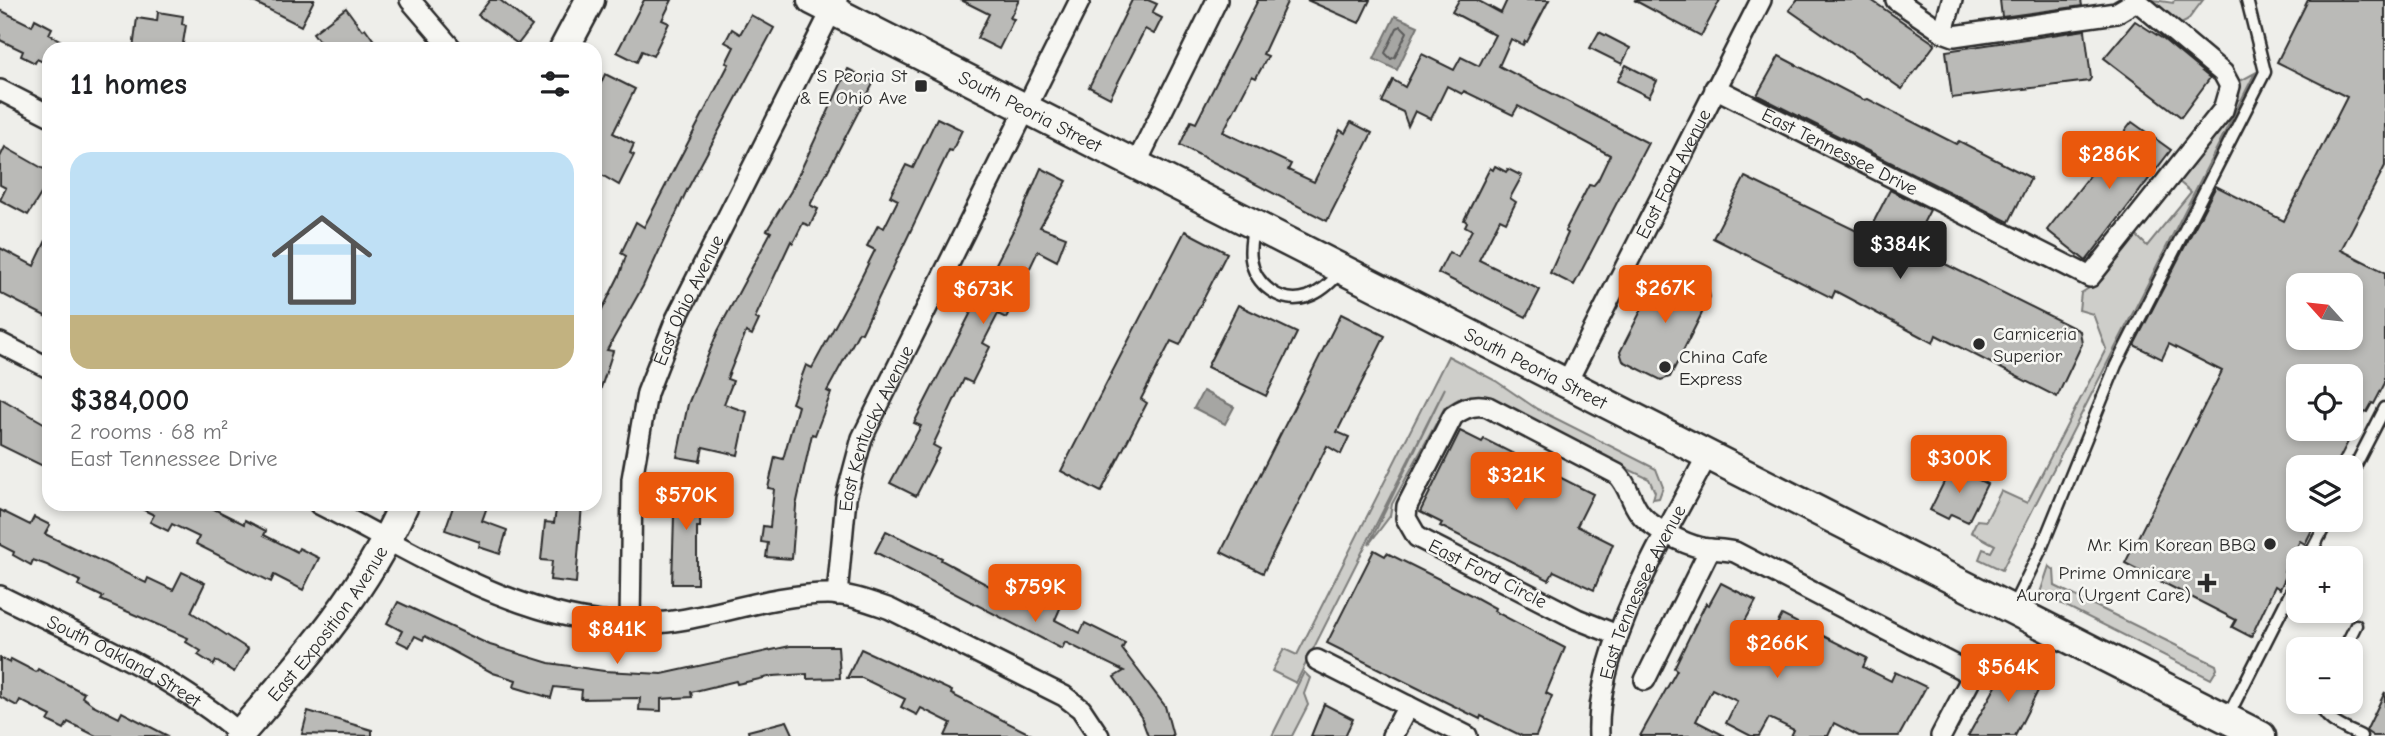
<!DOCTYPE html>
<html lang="en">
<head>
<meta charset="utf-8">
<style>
  :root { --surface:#fff; --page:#f2f2f2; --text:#202124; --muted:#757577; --line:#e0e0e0; --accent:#ea580c }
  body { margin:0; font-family:"Comic Neue",sans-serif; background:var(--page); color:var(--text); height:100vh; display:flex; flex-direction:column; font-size:26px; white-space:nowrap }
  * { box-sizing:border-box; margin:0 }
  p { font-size:23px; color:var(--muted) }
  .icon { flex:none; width:38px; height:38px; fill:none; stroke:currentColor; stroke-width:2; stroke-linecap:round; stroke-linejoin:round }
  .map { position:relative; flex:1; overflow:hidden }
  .details { position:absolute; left:42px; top:42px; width:560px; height:469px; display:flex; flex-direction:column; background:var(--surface); border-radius:21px; box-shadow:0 4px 10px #0003 }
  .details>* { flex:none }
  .needle { width:46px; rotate:297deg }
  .controls { position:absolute; left:2286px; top:273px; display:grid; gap:14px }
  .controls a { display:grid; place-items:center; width:77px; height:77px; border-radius:14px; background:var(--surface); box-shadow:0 4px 10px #0003; font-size:35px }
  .price { position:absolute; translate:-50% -60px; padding:0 16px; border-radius:7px; background:var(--accent); color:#fff; font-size:23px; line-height:46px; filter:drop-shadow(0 2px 4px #0008) }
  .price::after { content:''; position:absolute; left:50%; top:42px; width:21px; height:16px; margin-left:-10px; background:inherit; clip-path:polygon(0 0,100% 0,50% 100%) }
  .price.selected { background:#222; color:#fff }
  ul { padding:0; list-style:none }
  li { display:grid; align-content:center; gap:14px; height:371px; padding:0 28px }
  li+li { border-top:2px solid var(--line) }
  li span { display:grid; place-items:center; height:217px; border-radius:21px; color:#555 }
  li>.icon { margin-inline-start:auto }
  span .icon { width:126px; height:126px; fill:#fffc; stroke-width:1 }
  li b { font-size:30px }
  h2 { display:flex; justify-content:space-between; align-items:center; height:84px; padding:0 28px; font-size:30px }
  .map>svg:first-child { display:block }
</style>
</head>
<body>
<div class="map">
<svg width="2385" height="736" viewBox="0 0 2385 736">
  <rect width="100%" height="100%" fill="#eeeeea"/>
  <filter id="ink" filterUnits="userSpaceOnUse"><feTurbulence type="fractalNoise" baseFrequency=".0143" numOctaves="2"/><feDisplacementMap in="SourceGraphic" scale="14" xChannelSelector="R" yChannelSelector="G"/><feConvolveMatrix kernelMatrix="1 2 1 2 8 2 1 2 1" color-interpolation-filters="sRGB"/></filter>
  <g filter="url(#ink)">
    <g fill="#cececa" stroke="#7c7c7a" stroke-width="2">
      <path d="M2154,0L2173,3L2174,0H2203L2187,21L2179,25L2150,6Z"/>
      <path d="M2255,73L2002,570L1979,559L1983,549L1991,552L1995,545L1971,532L1977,520L1986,521L2001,491L2027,503L2106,349L2093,314L2079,310L2081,293L2102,280L2136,235L2147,246L2191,192L2178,181L2233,109L2239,98L2240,81Z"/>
      <path d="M1448,356L1496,381L1537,409L1656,469L1663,487L1659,498L1653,499L1655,492L1649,479L1480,398L1462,397L1445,407L1392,504L1390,516L1369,544L1445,388L1296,683L1272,671L1284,649L1297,655Z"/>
      <path d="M2049,566L2054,570L2055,586L2216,665L2217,669L2211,679L2040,593Z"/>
      <path d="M1304,672L1310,678L1304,694L1308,705L1292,736H1272Z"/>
    </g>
    <g fill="#a6a6a3" stroke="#757573" stroke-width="2">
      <path d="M1395,16L1418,26L1397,70L1374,59Z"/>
      <path d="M1203,391L1234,407L1225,424L1194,408Z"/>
    </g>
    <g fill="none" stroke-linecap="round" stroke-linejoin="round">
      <path stroke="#5c5c5b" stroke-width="2" d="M1401,26L1407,32L1395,57L1391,59L1385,53L1397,28Z"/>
    </g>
    <g fill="#babab7" stroke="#2b2b2b" stroke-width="2" fill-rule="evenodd">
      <path d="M250,0H314L301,26Z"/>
      <path d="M490,0H500L532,26L518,44L478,15Z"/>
      <path d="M644,0H672L662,20L669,23L653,56L642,51L637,62L617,52Z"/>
      <path d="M961,0H1019L1010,18L1014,19L999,49L977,38L989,14Z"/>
      <path d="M1132,0H1148L1157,4L1152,13L1162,18L1154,34L1145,29L1110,98L1089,87Z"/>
      <path d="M1258,0H1288L1263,54L1268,56L1256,78L1252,76L1223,132L1291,164L1288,170L1314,182L1340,130L1345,133L1351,122L1372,133L1327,221L1180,145L1191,121L1196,123Z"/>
      <path d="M1307,0H1370L1359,23Z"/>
      <path d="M1459,0H1477L1501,13L1507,0H1549L1527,42L1525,41L1523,45L1511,39L1499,66L1648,143L1574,285L1550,273L1568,233L1565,231L1589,185L1593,186L1598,180L1610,155L1518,106L1513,115L1464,91L1462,94L1447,86L1431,119L1415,111L1408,126L1403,112L1382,102L1393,80L1405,87L1422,54L1454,70L1461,57L1479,66L1495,35L1452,12Z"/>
      <path d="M1634,0H1720L1701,36Z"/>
      <path d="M1797,0H1871L1935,44L1902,89L1789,10Z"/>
      <path d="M2000,0H2081L2082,6L2002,17Z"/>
      <path d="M2308,0H2385V166L2341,250L2385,272V383L2374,404L2372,403L2367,412L2364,411L2335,467H2298V520L2315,524L2305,544L2300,541L2284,571L2288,572L2280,589L2275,586L2251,637L2232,627L2236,620L2125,563L2222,371L2169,344L2162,359L2134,345L2216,186L2284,221L2347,97L2277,62ZM2298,285H2350V338H2298ZM2298,376H2350V429H2298Z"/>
      <path d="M346,8L362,30L365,28L380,49H325L313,33Z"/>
      <path d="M0,10L32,26L35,19L52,28L49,34L76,49H49V65L37,59L35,63L21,56L23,51L0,40Z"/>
      <path d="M158,12L183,16L182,24L186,25L182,49H133L137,18L157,21Z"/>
      <path d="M751,15L774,28L686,192L643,286L607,350L613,351L598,397H595V324L620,274L626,256L621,253L636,222L644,227L729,64L726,63L734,47L725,42L732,29L740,34Z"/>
      <path d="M2135,21L2163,39L2210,78L2181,117L2104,58Z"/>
      <path d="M2085,30L2091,78L2089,81L1952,98L1946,51Z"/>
      <path d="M1599,32L1630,48L1622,64L1590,48Z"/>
      <path d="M1779,56L1863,100L1868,99L1956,144L1959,141L2031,178L2009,222L1757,95Z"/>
      <path d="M1626,65L1657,81L1649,97L1617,81Z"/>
      <path d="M848,69L874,82L812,201L810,205L818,209L810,226L803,223L793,243L791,241L755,318L759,320L752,335L746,332L727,379L733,381L724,404L747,412L738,455L703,447L700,461L677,457L688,404L718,331L771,232L767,230L791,191Z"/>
      <path d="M605,74L635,89L613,133L634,144L630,153L634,155L619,185L595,171V96Z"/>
      <path d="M937,118L962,130L952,151L949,150L862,333L859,332L827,391L831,393L815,435L812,434L796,506L792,559L766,557L768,543L761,542L763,526L770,527L774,489L768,488L775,457L783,459L798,406L792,403L806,365L812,368L859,282L875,250L867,246L878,225L884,228L898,200L890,196L906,165L913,168Z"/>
      <path d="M2132,122L2171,150L2086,261L2047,230Z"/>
      <path d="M5,147L49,172V181L28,215L0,200L6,188L0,185V157Z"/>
      <path d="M1495,166L1506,172L1508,169L1522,176L1510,198L1516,202L1506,222L1500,219L1479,260L1540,290L1526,317L1438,273L1449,252L1458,257L1472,230L1465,226L1467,222L1464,220L1490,168L1493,170Z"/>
      <path d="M1041,168L1067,181L1040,227L1066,237L1057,261L1038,251L1006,318L998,314L983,343L990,347L972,383L964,379L933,445L940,449L916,496L890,483L921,426L914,423L1020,217Z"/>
      <path d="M1745,177L1863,234L1868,226L1871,227L1890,190L1930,210L1911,247L2080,331L2082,344L2057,397L1936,335L1933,343L1835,291L1832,298L1713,238Z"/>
      <path d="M1185,231L1227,253L1180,345L1171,341L1141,399L1147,403L1101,492L1061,471Z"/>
      <path d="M49,234V318L0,293V248L34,266Z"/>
      <path d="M1669,269L1708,288L1710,297L1670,377L1661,380L1623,361L1620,352L1654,285L1660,288Z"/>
      <path d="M1238,305L1297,333L1266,396L1207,367Z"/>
      <path d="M1341,314L1385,336L1337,432L1349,437L1341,454L1327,446L1263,573L1221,552Z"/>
      <path d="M0,398L49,426V469L0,445Z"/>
      <path d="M1460,431L1482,442L1484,439L1593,494L1577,526L1613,544L1594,590L1554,571L1549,580L1440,526L1442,523L1420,512Z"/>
      <path d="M1952,466L1987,484L1968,522L1951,514L1948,519L1930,510Z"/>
      <path d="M675,481L701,482L700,527H697V584H672Z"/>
      <path d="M132,504H204L244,524L245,520L266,531L264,535L297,552L299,548L319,558L303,590L274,575L271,582L196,544L199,537L172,524L168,531L150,522L154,515Z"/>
      <path d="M454,504H488L482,521L507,530L500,554L479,547L480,542L445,530Z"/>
      <path d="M557,504H582L576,583L550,580L552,561L541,560L545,522L554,523Z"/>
      <path d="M0,510L30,525L34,517L50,525L45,534L146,583L148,578L173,590L182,572L205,583L191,612L248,649L234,672L216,661L214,665L198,655L201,651L186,642L188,638L101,600L103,597L78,585L80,581L47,565L33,560L31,565L13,555L14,552L0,545Z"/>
      <path d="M886,531L942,558L941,560L1034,610L1041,594L1062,604L1055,620L1080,633L1085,623L1125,643L1122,649L1165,706L1173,736H1148L1141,717L1114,677L1124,671L1065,642L1062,649L875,552Z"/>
      <path d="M1374,550L1385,556L1387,553L1473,596L1495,608L1494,611L1565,648L1546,693L1552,696L1536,736H1522L1481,716L1480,719L1327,643Z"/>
      <path d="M1721,583L1756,601L1744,623L1770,637L1782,615L1867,658L1863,667L1891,681L1895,672L1926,687L1899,736H1859L1834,723L1828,736H1791L1794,730L1769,718L1759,736H1751L1726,723L1737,701L1712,689L1696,721L1725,736H1640L1677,670L1674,668L1706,603L1709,605Z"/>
      <path d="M398,602L490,645L549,663L604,671L662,674L790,646H838L840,678L807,679V674L773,676L737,684L736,681L691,692L692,697L661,699V711L639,710L640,698L581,699L582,690L554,687L551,698L514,687L516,680L493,673L425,636L423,640L415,636L409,647L397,641L402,631L387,623Z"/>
      <path d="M861,649L952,691L951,694L1034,736H945L951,723L921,708L917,715L901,707L905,699L862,678H847Z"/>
      <path d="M0,658L10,663L11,659L36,672L38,669L84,693L82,697L93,705L119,718L122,712L168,736H96L68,722L64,729L48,721L51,716L20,700L17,706L0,697Z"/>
      <path d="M2009,663L2043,681L2015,736H1968Z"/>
      <path d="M2385,692V736H2373L2366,731Z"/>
      <path d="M1324,704L1353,719L1345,736H1311Z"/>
      <path d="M308,711L372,730V736L302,734Z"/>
      <path d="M787,721L794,736H749L748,731Z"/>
    </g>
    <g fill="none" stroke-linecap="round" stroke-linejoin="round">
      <g stroke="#2b2b2b" stroke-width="15">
        <g id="lane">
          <path d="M1253,227C1252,237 1249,249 1251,259C1255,285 1281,305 1307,297C1322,292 1331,282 1342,271"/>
          <path d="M2350,476L2385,408"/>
          <path d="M2308,558L2328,520"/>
          <path d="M2012,608L2041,549L2116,365L2265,72L2247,0"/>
          <path d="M2344,649L2356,625"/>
          <path d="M2320,702C2324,722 2345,728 2361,736"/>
          <path d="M2227,718L2298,578"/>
        </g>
      </g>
      <g stroke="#2b2b2b" stroke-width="24">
        <g id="street">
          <path d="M410,0L452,49"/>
          <path d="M1896,0L1943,32L1954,36L2116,13L2138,0"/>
          <path d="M1943,32L1952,0"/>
          <path id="s1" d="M1715,88L2090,277L2223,110L2230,86L2223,73L2137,1"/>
          <path d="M0,90L49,115"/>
          <path d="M1136,164L1217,0"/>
          <path d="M0,343L49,368"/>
          <path id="s2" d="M1566,384L1761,0"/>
          <path d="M319,504C414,552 520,622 629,624C697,626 761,594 828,594C850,594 870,602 890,609L1064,696L1081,709L1099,736"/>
          <path id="s3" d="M837,595L846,498L862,438L1080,0"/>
          <path id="s4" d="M0,596C84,638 172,674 243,736"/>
          <path id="s5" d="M630,624L632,479L647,393L676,319L837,0"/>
          <path d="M1617,635L1577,619L1417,537L1406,518L1407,506L1453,416C1463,408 1474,403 1488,407L1617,474C1629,486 1630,500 1639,512C1649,527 1684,544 1702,548C1713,550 1723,549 1735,552L1973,675L1941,736"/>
          <path d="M1317,660L1467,736"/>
          <path d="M1645,680L1710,549"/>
          <path d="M1392,736L1408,706"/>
          <path id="s6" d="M1599,736C1595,646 1666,535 1707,456"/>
        </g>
      </g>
      <g stroke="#2b2b2b" stroke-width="33">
        <g id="secondary">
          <path id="s7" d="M812,0L2261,736"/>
          <path d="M564,49L590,0"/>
          <path id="s8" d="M238,736C303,661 363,595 404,504"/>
        </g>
      </g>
      <use href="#lane" stroke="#f6f6f2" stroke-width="10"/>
      <use href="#street" stroke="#f6f6f2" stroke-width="19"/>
      <use href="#secondary" stroke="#f6f6f2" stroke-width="28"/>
    </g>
  </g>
  <g fill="#2b2b2b" stroke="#f6f6f2" stroke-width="2.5">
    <rect x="914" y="79" width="14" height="14" rx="3.5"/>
    <circle cx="1979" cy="344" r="7"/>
    <circle cx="1665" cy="367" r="7"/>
    <circle cx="2270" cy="544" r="7"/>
    <path d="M2203.5 572.5h7v7h7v7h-7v7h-7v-7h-7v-7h7z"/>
  </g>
  <g text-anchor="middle" stroke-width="5" stroke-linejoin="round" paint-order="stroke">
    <g font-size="19" fill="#2b2b2b" stroke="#f6f6f2" text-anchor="end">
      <text x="907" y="82">S Peoria St<tspan x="907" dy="22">&amp; E Ohio Ave</tspan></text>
      <text x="1993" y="340" text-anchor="start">Carniceria<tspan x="1993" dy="22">Superior</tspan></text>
      <text x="1679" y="363" text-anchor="start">China Cafe<tspan x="1679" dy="22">Express</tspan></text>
      <text x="2256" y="551">Mr. Kim Korean BBQ</text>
      <text x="2191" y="579">Prime Omnicare<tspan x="2191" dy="22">Aurora (Urgent Care)</tspan></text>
    </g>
    <g font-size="19" fill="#2b2b2b" stroke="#f6f6f2">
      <text dy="7" stroke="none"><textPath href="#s7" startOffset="245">South Peoria Street</textPath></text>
      <text dy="7" stroke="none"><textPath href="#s1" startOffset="140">East Tennessee Drive</textPath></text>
      <text dy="7" stroke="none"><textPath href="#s2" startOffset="236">East Ford Avenue</textPath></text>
      <text dy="7" stroke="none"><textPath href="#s5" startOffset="334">East Ohio Avenue</textPath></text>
      <text dy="7" stroke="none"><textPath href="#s7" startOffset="812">South Peoria Street</textPath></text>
      <text dy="7" stroke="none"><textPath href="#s3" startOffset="173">East Kentucky Avenue</textPath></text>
      <text transform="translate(1488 573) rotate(27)" y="7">East Ford Circle</text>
      <text dy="7" stroke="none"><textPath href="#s6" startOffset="152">East Tennessee Avenue</textPath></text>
      <text dy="7" stroke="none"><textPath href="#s8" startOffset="144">East Exposition Avenue</textPath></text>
      <text dy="7" stroke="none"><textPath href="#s4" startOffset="140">South Oakland Street</textPath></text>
    </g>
  </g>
</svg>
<div class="controls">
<a><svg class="needle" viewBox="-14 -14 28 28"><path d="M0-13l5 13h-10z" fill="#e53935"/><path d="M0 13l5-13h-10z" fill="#757577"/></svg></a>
<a><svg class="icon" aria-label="locate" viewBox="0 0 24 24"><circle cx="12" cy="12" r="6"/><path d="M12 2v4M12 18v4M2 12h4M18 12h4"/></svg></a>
<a><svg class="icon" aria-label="layers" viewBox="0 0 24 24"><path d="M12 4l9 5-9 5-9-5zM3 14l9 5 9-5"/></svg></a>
<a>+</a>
<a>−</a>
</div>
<b class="price" style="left:2109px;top:191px">$286K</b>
<b class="price selected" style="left:1900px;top:281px">$384K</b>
<b class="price" style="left:1665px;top:325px">$267K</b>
<b class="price" style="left:983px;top:326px">$673K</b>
<b class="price" style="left:1959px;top:495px">$300K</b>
<b class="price" style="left:1516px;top:512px">$321K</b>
<b class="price" style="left:686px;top:532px">$570K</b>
<b class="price" style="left:1035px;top:624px">$759K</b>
<b class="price" style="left:617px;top:666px">$841K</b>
<b class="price" style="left:1777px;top:680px">$266K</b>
<b class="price" style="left:2008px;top:704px">$564K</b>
<section class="details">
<h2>11 homes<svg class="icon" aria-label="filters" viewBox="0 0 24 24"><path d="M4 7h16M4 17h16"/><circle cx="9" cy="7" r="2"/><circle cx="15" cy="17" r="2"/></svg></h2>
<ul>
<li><span style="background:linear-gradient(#bfe0f5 75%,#c2b280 0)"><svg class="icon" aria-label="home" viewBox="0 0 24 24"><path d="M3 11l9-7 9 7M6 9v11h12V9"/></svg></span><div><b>$384,000</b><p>2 rooms · 68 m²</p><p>East Tennessee Drive</p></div></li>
</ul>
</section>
</div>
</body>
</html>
